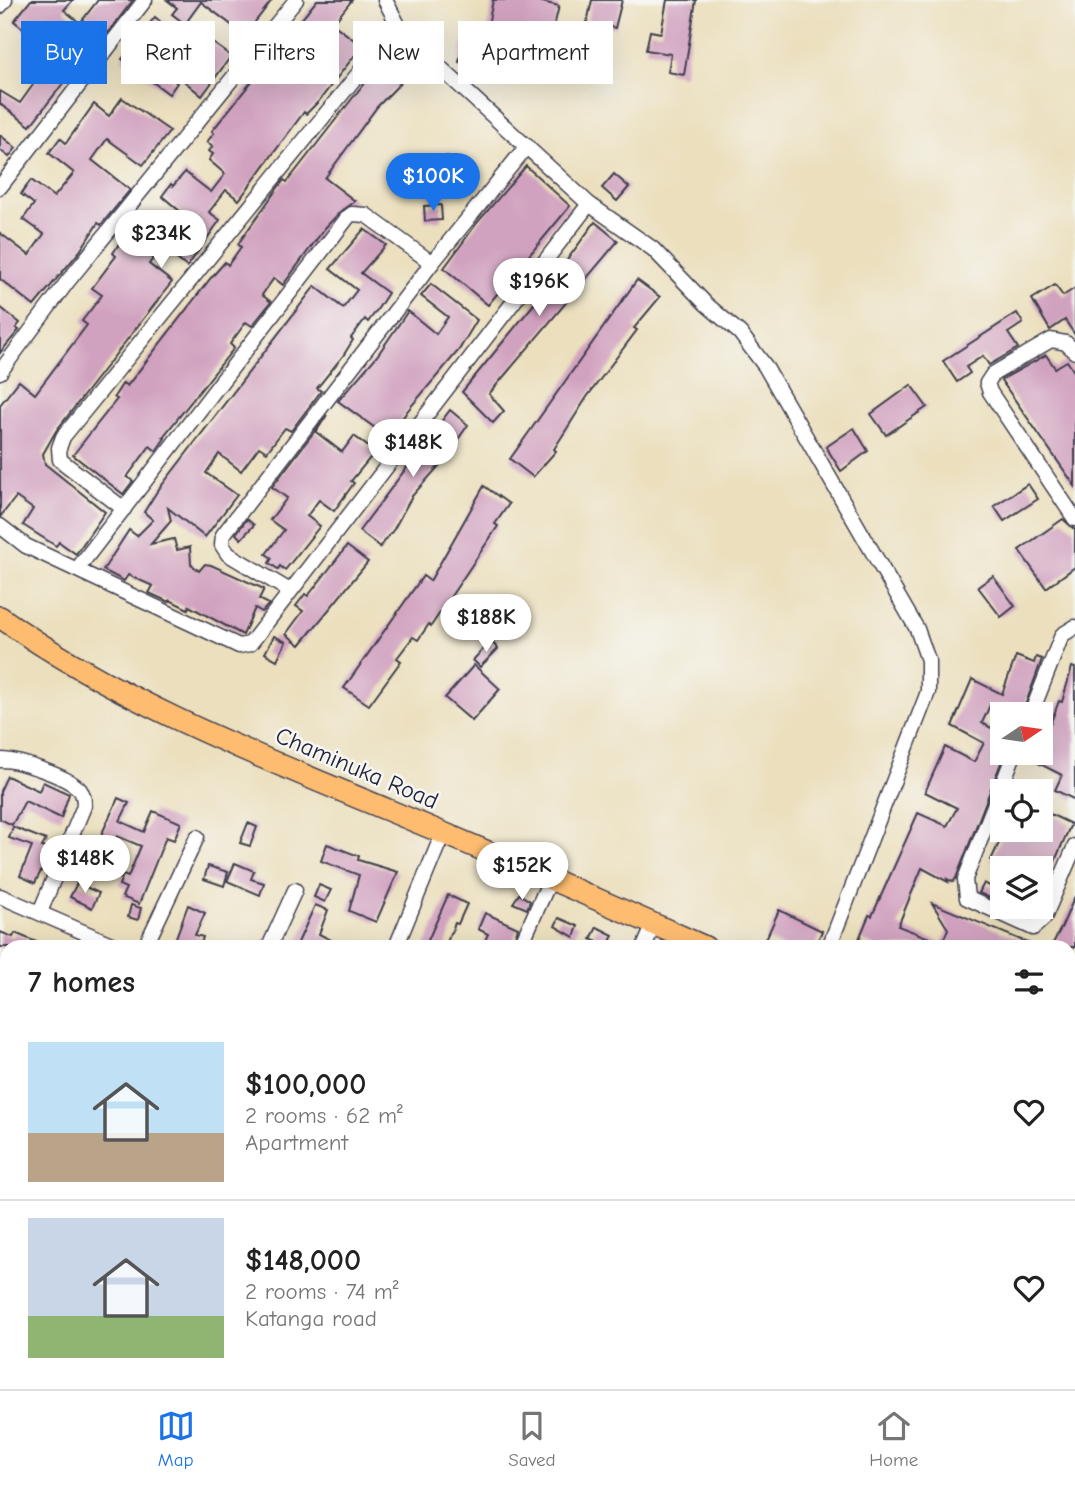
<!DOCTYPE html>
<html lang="en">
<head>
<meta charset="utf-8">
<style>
  :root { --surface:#fff; --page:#f6f6f6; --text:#222; --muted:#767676; --line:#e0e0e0; --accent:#1a73e8 }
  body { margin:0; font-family:"Comic Neue",sans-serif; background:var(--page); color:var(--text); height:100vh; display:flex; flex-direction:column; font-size:26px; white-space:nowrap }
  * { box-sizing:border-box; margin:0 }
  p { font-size:23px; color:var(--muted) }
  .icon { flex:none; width:38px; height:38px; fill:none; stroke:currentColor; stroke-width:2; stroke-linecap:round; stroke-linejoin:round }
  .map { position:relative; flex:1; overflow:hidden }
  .details { position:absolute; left:0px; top:940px; width:1076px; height:450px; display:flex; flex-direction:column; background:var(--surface); border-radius:21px 21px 0 0; box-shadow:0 7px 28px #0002 }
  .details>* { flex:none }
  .hud { position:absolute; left:21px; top:21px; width:700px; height:63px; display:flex; gap:14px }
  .needle { width:46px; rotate:77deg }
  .tools { position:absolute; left:990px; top:702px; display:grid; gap:14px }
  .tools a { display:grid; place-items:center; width:63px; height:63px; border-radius:0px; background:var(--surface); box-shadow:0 7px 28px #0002; font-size:35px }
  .price { position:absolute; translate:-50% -60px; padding:0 16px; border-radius:24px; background:#fff; color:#222; font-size:23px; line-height:46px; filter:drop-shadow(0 2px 4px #0008) }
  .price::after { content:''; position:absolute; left:50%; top:42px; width:21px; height:16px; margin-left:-10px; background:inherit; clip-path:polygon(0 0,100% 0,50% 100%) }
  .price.on { background:var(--accent); color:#fff }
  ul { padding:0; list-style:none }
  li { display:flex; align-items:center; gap:21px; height:175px; padding:0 28px }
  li+li { border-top:2px solid var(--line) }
  li span { display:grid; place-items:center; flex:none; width:196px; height:140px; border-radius:0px; color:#555 }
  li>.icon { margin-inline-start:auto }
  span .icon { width:84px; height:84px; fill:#fffc; stroke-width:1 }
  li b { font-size:30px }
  h2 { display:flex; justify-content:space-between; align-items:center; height:84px; padding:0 28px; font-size:30px }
  .pill { padding:0 24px; border-radius:0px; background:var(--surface); box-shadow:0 7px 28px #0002; font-size:24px; line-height:63px }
  .pill.on { background:var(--accent); color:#fff }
  .tabs { display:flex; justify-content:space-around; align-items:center; height:98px; border-top:2px solid var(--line); background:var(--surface); font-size:19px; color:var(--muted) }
  .tabs a { display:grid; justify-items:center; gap:4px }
  .tabs .on { color:var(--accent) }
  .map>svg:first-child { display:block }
</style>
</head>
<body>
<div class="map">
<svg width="1075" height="1389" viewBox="0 0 1075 1389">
  <rect width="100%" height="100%" fill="#f6f6f2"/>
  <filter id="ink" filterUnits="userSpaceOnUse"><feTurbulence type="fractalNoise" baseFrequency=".0143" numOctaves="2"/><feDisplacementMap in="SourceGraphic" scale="14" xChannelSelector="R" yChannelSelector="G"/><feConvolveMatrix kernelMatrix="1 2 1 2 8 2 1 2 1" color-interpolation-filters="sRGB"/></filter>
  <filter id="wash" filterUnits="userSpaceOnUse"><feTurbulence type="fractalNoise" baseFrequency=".00686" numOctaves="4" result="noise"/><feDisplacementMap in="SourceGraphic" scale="28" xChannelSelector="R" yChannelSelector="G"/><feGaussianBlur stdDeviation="1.57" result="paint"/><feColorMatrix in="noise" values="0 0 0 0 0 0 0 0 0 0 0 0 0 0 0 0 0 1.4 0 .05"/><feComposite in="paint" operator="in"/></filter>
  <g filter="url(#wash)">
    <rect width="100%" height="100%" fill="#ebdfbd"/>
    <g id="blocks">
      <g fill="#d1a2bf">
        <path d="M31,0H73L64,10L80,23L98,0H133L107,34L98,38L30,126L0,104V91L20,103L43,71L25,57L37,42L62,62L78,42L54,24L40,42L14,21Z"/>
        <path d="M167,0H272L245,35L201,2L185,24L172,14L177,8Z"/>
        <path d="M317,0H352L333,24L362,46L318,102L306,114L304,112L239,200L226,190L209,212L220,220L187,267L162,247L149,264L172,282L56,431L43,454L45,464L105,512L76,554L59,542L56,546L23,525L33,509L16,497L0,517V405L19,381L35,394L87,325L82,321L102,295L92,288L116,256L113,253L121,241L126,244L148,215L176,236L189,219L162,196L171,184L173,186L185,172L211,192L225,174L209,160L213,154L209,151L213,146L207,142L214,133L212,131Z"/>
        <path d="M493,0H534L559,6L546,60L529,56L534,37L511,31L502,71L491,69L490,76L479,73L481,67L459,62L463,42L484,46Z"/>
        <path d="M592,0H622L615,28L605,26L600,45L583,41Z"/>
        <path d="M667,0H696L684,75L668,72L671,54L646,50L650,31L661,33Z"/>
        <path d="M155,17L169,29L162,38L176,49L163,65L166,67L163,72L177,83L169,94L122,59Z"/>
        <path d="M199,33L231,56L202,96L183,80L200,57L188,48Z"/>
        <path d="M395,53L414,69L377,107L325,178L355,201L342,210L325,228L283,285L274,278L262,295L271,302L252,326L246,322L230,344L234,348L163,437L165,438L156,451L150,446L127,477L133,481L123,494L73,455L117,399L114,397L123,383L127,386L210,279L225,262L228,265L241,247L238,244L277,189L284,180L287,182L387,54L391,58Z"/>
        <path d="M122,98L170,131L143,165L107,139L92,160L130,190L101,225L98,223L80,251L34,306L0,279V233L29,255L44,234L23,219L34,204L21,194L31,180L54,197L74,173L49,153L60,138L66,143L94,104L109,116Z"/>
        <path d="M0,135L16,148L9,157L0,150Z"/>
        <path d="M447,156L464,167L454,181L451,179L447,184L434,175Z"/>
        <path d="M526,166L570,206L488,305L444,268L477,223Z"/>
        <path d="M614,174L629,187L617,201L602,188Z"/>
        <path d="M441,205L442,220L425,221L424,206Z"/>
        <path d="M595,222L618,241L489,394L504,411L493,423L462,392L539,298Z"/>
        <path d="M364,229L386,245L361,273L388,293L377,310L368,322L365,319L351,338L353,340L343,356L317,388L321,391L291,431L285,428L267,452L259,447L241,471L219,454L206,473L237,495L205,537L168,508L171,521L151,544L174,539L177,550L190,547L191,564L199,571L205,564L211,565L264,589L259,599L269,604L262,612L255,608L243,635L189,606L188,609L170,600L169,602L149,593L153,586L128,575L124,581L103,570L129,530L137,536L153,520L144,512L156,493L315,286L343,308L357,290L330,269Z"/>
        <path d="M637,280L660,297L634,328L637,330L587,397L554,449L556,451L533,477L510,459Z"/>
        <path d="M431,284L477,320L459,350L408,410L389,438L338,401L377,356L408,311L436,334L448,317L421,296Z"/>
        <path d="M1055,285L1063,296L1075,288V335L1065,320L1050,330L1032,299Z"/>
        <path d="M0,307L20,323L16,328L19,330L0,353Z"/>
        <path d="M1017,313L1023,323L1008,333L1018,348L989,365L983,356L966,367L970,373L957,382L943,361Z"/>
        <path d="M1046,355L1055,368L1067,361L1075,373V486L1001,380Z"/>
        <path d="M911,385L927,407L886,435L871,414Z"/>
        <path d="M450,410L468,425L440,465L412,496L394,529L380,547L359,531Z"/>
        <path d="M327,415L316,432L342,452L354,436L375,452L351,481L354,483L334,511L319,500L307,516L320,526L285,570L280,566L278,569L269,563L272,558L266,554L284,530L270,520L287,498L272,487Z"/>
        <path d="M854,428L868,451L841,471L826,447Z"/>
        <path d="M1028,484L1038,499L1004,521L994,506Z"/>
        <path d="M484,486L509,504L495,524L498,526L431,626L429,624L418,640L413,637L397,658L401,661L369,705L344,688L423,576L430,581Z"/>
        <path d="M247,519L254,525L241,539L236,534Z"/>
        <path d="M1063,519L1075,530V567L1046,588L1019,550Z"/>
        <path d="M347,546L368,562L300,645L286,634L303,611L296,606L305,594L308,596Z"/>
        <path d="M993,576L1015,606L1001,617L978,587Z"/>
        <path d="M274,636L286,642L277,660L265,653Z"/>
        <path d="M491,641L498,649L480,667L473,660Z"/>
        <path d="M1016,656L1034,663L1036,657L1042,659L1022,714H1012L990,705L982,723L1003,734L1004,755L956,878L953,882L947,879L948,882L922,868L898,926L942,943L948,929L932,903L1038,947H877L859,939L869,915L872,916L918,813L947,826L957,808L925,792L945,747L974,762L984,743L952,726L972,679L1002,694Z"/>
        <path d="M474,665L500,689L472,721L445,698Z"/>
        <path d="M1072,667L1075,668V800L1055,790L1062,775L1034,761L1041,752L1048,730L1059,701L1062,702Z"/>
        <path d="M7,776L39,791L43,782L69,794L61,818L25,801L12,825L0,819V791Z"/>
        <path d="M118,798L129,803L120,821L144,832L153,811L181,823L174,840L166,837L139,904L122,897L126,888L119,885L123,875L128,877L141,846L117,836L108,857L94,851Z"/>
        <path d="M1048,813L1071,824L1051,870L1006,868L991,860L1005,830H1041Z"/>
        <path d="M248,823L257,827L250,846L240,843Z"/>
        <path d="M13,827L46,840L42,847L51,851L35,883L20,876L32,846L9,838Z"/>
        <path d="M327,844L359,856L358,860L398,872L376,922L349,911L359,875L321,861Z"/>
        <path d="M235,863L254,871L251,879L264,883L260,895L227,881Z"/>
        <path d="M208,866L228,872L224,886L204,879Z"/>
        <path d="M1001,867L1003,868V904L979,893L984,883L994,888Z"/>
        <path d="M77,883L99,893L92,908L70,897Z"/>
        <path d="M319,885L331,890L325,902L314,897Z"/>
        <path d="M519,894L530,901L527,909L513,903Z"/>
        <path d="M448,895L467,904L458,924L455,923L445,947H425Z"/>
        <path d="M1075,896V947H1051L1062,926Z"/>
        <path d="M131,905L141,908L138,920L128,917Z"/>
        <path d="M188,905L205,913L195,935L203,937L200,947L174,943Z"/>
        <path d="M315,905L328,910L319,934L345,947H296Z"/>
        <path d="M1009,906H1036L1031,917Z"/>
        <path d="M779,910L822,931L815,947H782L766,939Z"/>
        <path d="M485,913L518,928L511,947H482L488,934L478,929Z"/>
        <path d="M559,918L578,926L574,937L555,926Z"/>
        <path d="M597,927L613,935L608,947L591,939Z"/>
        <path d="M0,932L13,937L15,933L48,947H0Z"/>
      </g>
    </g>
  </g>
  <g filter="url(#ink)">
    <use href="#blocks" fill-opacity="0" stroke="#403e4e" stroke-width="2"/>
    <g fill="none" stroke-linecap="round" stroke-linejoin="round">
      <g stroke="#403e4e" stroke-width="17">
        <g id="minor">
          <path d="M385,0L398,25L432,60L589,204L653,249L706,304L740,333L765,366L917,629L928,660V692L829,947"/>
          <path d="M0,6L5,0"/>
          <path d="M0,187L145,0"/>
          <path d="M1075,352L1066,343L1051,340L993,374L987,383L990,392L1075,519"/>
          <path d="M0,372L68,281L296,0"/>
          <path d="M124,509L60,460L59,448L63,437L398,25"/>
          <path d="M0,526L26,546L239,646L250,644L589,204"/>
          <path d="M78,568L348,217L352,214L366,215L432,263"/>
          <path d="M290,591L228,554L222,545L223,535L432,263L527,146"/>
          <path d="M1031,714L1062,635L1075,627"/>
          <path d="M1015,752L965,879L967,898L1033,928L1044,918L1075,846"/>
          <path d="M0,760C17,759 69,777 80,790C84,795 84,800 84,806L40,912"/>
          <path d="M0,896L118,947"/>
          <path d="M145,947L197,837"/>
          <path d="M269,947L295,890"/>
          <path d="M396,947L443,833"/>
          <path d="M520,947L551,878"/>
          <path d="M644,947L654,924"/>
          <path d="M0,1024L7,1027"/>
          <path d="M1069,1040L1075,1042"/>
          <path d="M0,1142L7,1145"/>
          <path d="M0,1202L7,1200"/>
          <path d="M1069,1299L1075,1285"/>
          <path d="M153,1382L167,1389"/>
          <path d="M409,1382L426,1389"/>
          <path d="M6,1389L8,1382"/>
          <path d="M116,1389L118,1382"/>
          <path d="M219,1389L221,1382"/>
          <path d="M327,1389L330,1382"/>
          <path d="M677,1389L680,1382"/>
          <path d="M794,1389L796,1382"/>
          <path d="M911,1389L914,1382"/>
          <path d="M1031,1389L1034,1382"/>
        </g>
      </g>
      <g stroke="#403e4e" stroke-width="24">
        <g id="primary">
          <path d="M0,617C118,701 255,755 388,810C494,854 600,900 705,947"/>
          <path d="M1069,1096L1075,1099"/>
        </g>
      </g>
      <use href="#minor" stroke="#fff" stroke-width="14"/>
      <use href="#primary" stroke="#fdbc6f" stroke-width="21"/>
    </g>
  </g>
  <g text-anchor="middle" stroke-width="5" stroke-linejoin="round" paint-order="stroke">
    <g font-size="24" fill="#22223b" stroke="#f6f6f2">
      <text transform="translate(357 768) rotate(23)" y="8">Chaminuka Road</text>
    </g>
  </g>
</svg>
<div class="tools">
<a><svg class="needle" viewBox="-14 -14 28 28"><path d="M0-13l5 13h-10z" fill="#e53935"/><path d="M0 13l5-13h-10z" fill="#767676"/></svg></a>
<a><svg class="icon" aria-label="locate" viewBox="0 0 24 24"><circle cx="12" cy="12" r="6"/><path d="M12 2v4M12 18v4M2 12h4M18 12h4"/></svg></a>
<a><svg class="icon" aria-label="layers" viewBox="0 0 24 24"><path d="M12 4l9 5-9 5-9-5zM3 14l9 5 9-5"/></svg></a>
</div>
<b class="price on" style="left:433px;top:213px">$100K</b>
<b class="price" style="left:161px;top:270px">$234K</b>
<b class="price" style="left:539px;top:318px">$196K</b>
<b class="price" style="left:413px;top:479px">$148K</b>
<b class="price" style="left:486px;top:654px">$188K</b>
<b class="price" style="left:85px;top:895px">$148K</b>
<b class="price" style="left:522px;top:902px">$152K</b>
<div class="hud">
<a class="pill on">Buy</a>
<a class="pill">Rent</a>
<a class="pill">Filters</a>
<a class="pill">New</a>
<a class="pill">Apartment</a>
</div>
<section class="details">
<h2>7 homes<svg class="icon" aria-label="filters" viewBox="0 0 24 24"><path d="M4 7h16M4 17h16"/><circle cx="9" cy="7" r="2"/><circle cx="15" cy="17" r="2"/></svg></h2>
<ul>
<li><span style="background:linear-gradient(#bfe0f5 65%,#b9a48a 0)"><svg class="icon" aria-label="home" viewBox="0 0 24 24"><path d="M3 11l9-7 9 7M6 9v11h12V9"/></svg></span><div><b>$100,000</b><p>2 rooms · 62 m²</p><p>Apartment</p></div><svg class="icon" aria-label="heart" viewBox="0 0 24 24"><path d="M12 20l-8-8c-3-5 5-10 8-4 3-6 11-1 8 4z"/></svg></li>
<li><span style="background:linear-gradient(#c9d6e8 70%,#8fb573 0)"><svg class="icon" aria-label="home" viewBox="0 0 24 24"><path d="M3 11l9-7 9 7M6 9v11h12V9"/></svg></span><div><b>$148,000</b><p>2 rooms · 74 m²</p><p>Katanga road</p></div><svg class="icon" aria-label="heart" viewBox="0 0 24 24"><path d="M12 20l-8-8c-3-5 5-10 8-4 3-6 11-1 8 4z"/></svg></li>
</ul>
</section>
</div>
<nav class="tabs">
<a class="on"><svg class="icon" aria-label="map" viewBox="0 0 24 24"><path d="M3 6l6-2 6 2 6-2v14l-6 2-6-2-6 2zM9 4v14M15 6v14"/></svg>Map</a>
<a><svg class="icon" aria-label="saved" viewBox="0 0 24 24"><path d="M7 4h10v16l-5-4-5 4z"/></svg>Saved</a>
<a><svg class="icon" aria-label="home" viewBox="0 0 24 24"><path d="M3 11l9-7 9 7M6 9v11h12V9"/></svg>Home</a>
</nav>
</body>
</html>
